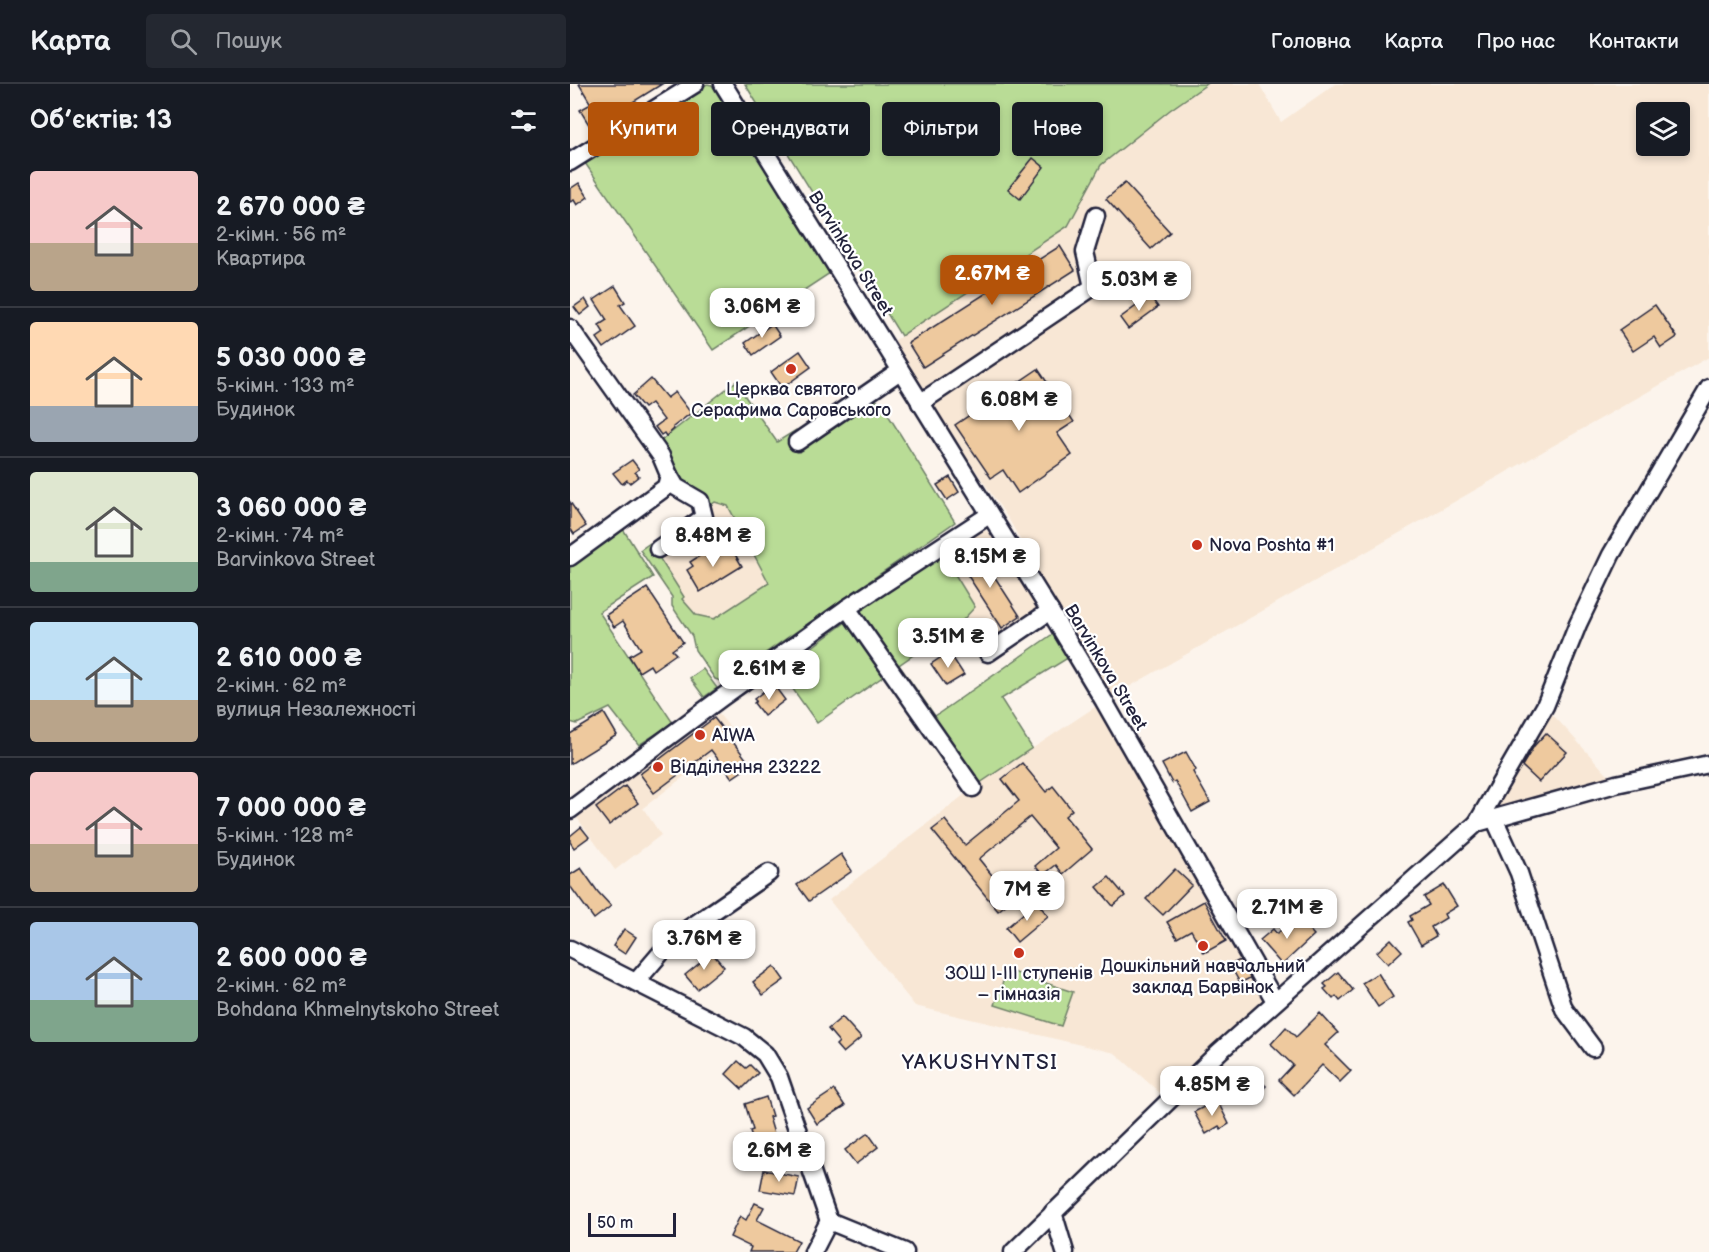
<!DOCTYPE html>
<html lang="uk">
<head>
<meta charset="utf-8">
<style>
  :root { --surface:#171b24; --page:#242831; --text:#f1f3f6; --muted:#9ea1a6; --line:#363941; --accent:#b45309 }
  body { margin:0; font-family:"Balsamiq Sans",sans-serif; background:var(--page); color:var(--text); height:100vh; display:flex; flex-direction:column; font-size:22px; white-space:nowrap }
  * { box-sizing:border-box; margin:0 }
  p { font-size:20px; color:var(--muted) }
  .icon { flex:none; width:33px; height:33px; fill:none; stroke:currentColor; stroke-width:2; stroke-linecap:round; stroke-linejoin:round }
  .map { position:relative; flex:1; overflow:hidden }
  .side { display:flex; flex-direction:column; background:var(--surface); width:570px }
  .side>* { flex:none }
  .banner { position:absolute; left:18px; top:18px; width:570px; height:54px; display:flex; gap:12px }
  .tools { position:absolute; left:1066px; top:18px; display:grid; gap:12px }
  .tools a { display:grid; place-items:center; width:54px; height:54px; border-radius:6px; background:var(--surface); box-shadow:0 3px 9px #0003; font-size:30px }
  .scale { position:absolute; left:18px; bottom:15px; width:88px; box-sizing:border-box; padding-left:6px; border:3px solid #22223b; border-top:0; font-size:16px; line-height:21px; white-space:nowrap; color:#22223b; -webkit-text-stroke:4px #fff; paint-order:stroke }
  .price { position:absolute; translate:-50% -51px; padding:0 14px; border-radius:12px; background:#fff; color:#222; font-size:20px; line-height:39px; filter:drop-shadow(0 2px 3px #0008) }
  .price::after { content:''; position:absolute; left:50%; top:36px; width:18px; height:14px; margin-left:-9px; background:inherit; clip-path:polygon(0 0,100% 0,50% 100%) }
  .price.active { background:var(--accent); color:#fff }
  ul { padding:0; list-style:none }
  li { display:flex; align-items:center; gap:18px; height:150px; padding:0 30px }
  li+li { border-top:2px solid var(--line) }
  li span { display:grid; place-items:center; flex:none; width:168px; height:120px; border-radius:6px; color:#555 }
  li>.icon { margin-inline-start:auto }
  span .icon { width:72px; height:72px; fill:#fffc; stroke-width:1 }
  li b { font-size:26px }
  h2 { display:flex; justify-content:space-between; align-items:center; height:72px; padding:0 30px; font-size:26px }
  .tag { padding:0 21px; border-radius:6px; background:var(--surface); box-shadow:0 3px 9px #0003; font-size:21px; line-height:54px }
  .tag.active { background:var(--accent); color:#fff }
  header { display:flex; align-items:center; gap:36px; box-sizing:border-box; height:84px; padding:0 30px; background:var(--surface); border-bottom:2px solid var(--line) }
  header strong { font-size:28px }
  nav { display:flex; gap:33px; margin-inline-start:auto; font-size:21px }
  .search { width:420px; height:54px; background:var(--page); display:flex; align-items:center; gap:15px; box-sizing:border-box; padding:0 21px; border-radius:6px; color:var(--muted); font-size:22px }
  main { display:flex; flex:1; min-height:0 }
  .map>svg:first-child { display:block }
</style>
</head>
<body>
<header>
<strong>Карта</strong>
<div class="search"><svg class="icon" aria-label="search" viewBox="0 0 24 24"><circle cx="10" cy="10" r="6"/><path d="M15 15l6 6"/></svg>Пошук</div>
<nav><a>Головна</a><a>Карта</a><a>Про нас</a><a>Контакти</a></nav>
</header>
<main>
<section class="side">
<h2>Об’єктів: 13<svg class="icon" aria-label="filters" viewBox="0 0 24 24"><path d="M4 7h16M4 17h16"/><circle cx="9" cy="7" r="2"/><circle cx="15" cy="17" r="2"/></svg></h2>
<ul>
<li><span style="background:linear-gradient(#f6c9c9 60%,#b9a48a 0)"><svg class="icon" aria-label="home" viewBox="0 0 24 24"><path d="M3 11l9-7 9 7M6 9v11h12V9"/></svg></span><div><b>2 670 000 ₴</b><p>2-кімн. · 56 m²</p><p>Квартира</p></div></li>
<li><span style="background:linear-gradient(#ffd9b3 70%,#9aa5b1 0)"><svg class="icon" aria-label="home" viewBox="0 0 24 24"><path d="M3 11l9-7 9 7M6 9v11h12V9"/></svg></span><div><b>5 030 000 ₴</b><p>5-кімн. · 133 m²</p><p>Будинок</p></div></li>
<li><span style="background:linear-gradient(#dfe7d0 75%,#7fa58c 0)"><svg class="icon" aria-label="home" viewBox="0 0 24 24"><path d="M3 11l9-7 9 7M6 9v11h12V9"/></svg></span><div><b>3 060 000 ₴</b><p>2-кімн. · 74 m²</p><p>Barvinkova Street</p></div></li>
<li><span style="background:linear-gradient(#bfe0f5 65%,#b9a48a 0)"><svg class="icon" aria-label="home" viewBox="0 0 24 24"><path d="M3 11l9-7 9 7M6 9v11h12V9"/></svg></span><div><b>2 610 000 ₴</b><p>2-кімн. · 62 m²</p><p>вулиця Незалежності</p></div></li>
<li><span style="background:linear-gradient(#f6c9c9 60%,#b9a48a 0)"><svg class="icon" aria-label="home" viewBox="0 0 24 24"><path d="M3 11l9-7 9 7M6 9v11h12V9"/></svg></span><div><b>7 000 000 ₴</b><p>5-кімн. · 128 m²</p><p>Будинок</p></div></li>
<li><span style="background:linear-gradient(#a9c7e8 65%,#7fa58c 0)"><svg class="icon" aria-label="home" viewBox="0 0 24 24"><path d="M3 11l9-7 9 7M6 9v11h12V9"/></svg></span><div><b>2 600 000 ₴</b><p>2-кімн. · 62 m²</p><p>Bohdana Khmelnytskoho Street</p></div></li>
</ul>
</section>
<div class="map">
<svg width="1139" height="1168" viewBox="0 0 1139 1168">
  <rect width="100%" height="100%" fill="#fcf4ec"/>
  <filter id="ink" filterUnits="userSpaceOnUse"><feTurbulence type="fractalNoise" baseFrequency=".0167" numOctaves="2"/><feDisplacementMap in="SourceGraphic" scale="12" xChannelSelector="R" yChannelSelector="G"/><feConvolveMatrix kernelMatrix="1 2 1 2 8 2 1 2 1" color-interpolation-filters="sRGB"/></filter>
  <g filter="url(#ink)">
    <g fill="#f8e7d5" fill-rule="evenodd">
      <path d="M637,0H689L711,38L765,0H1139V273L534,617L705,917L598,1016L545,969L345,922L259,816L403,704L534,617L490,529L441,439L358,315L324,257L498,142L531,81L600,26ZM1077,28H1110V62H1077Z"/>
      <path d="M145,418L158,422L200,499L144,535L126,531L112,515L78,463Z"/>
      <path d="M409,445L417,447L427,454L470,521L457,535L411,565L392,537L405,522L372,469Z"/>
      <path d="M975,622L1046,700L907,739Z"/>
      <path d="M149,630L167,652L73,724L91,751L45,786L5,731Z"/>
    </g>
    <g fill="#b9dc96" stroke="#6e7f68" stroke-width="1.5">
      <path d="M137,0L142,1L260,189L143,266L15,79Z"/>
      <path d="M175,0H637L600,26L531,81L498,142L331,252Z"/>
      <path d="M165,298L207,358L226,346L248,355L301,316L307,317L312,321L385,438L168,588L151,597L145,595L125,566L122,552L102,522V513L70,466L80,459L114,513L112,515L126,531L144,535L199,499L158,422L145,418L141,421L112,400L88,359Z"/>
      <path d="M53,445L83,493L29,528L103,639L69,661L40,624L7,640L0,638V482Z"/>
      <path d="M372,469L405,523L392,537L329,581L365,632L487,547L501,572L431,615L462,664L407,701L285,530L288,524Z"/>
      <path d="M276,538L282,541L314,588L311,594L247,639L210,587Z"/>
      <path d="M133,585L147,604L134,613L120,594Z"/>
      <path d="M437,886L503,908L491,942L425,921Z"/>
    </g>
    <g fill="#eec99e" stroke="#22223b" stroke-width="1.5">
      <path d="M9,0H92L21,44L10,26L21,20Z"/>
      <path d="M463,74L474,83L450,115L438,105Z"/>
      <path d="M9,99L18,113L7,121L4,116L0,118V105Z"/>
      <path d="M555,99L600,148L581,165L536,115Z"/>
      <path d="M490,162L505,186L353,283L338,259Z"/>
      <path d="M45,202L55,218L50,221L65,242L34,264L27,254L34,249L29,241L37,236L24,216Z"/>
      <path d="M580,212L588,223L558,245L550,234Z"/>
      <path d="M15,215L20,223L10,231L4,223Z"/>
      <path d="M1085,221L1107,253L1091,264L1084,253L1063,267L1049,246Z"/>
      <path d="M202,240L210,252L183,271L175,259Z"/>
      <path d="M230,267L241,283L212,304L201,288Z"/>
      <path d="M468,285L504,338L487,349L502,371L448,409L433,386L421,394L385,341Z"/>
      <path d="M81,295L97,314L105,308L121,329L103,343L104,345L96,352L94,349L91,351L85,343L94,336L81,319L74,324L63,311Z"/>
      <path d="M62,376L69,385L65,388L69,392L60,399L57,396L52,400L43,389Z"/>
      <path d="M380,393L389,408L377,416L367,401Z"/>
      <path d="M0,418L16,442L4,450L0,444Z"/>
      <path d="M160,462L172,482L130,508L117,486L123,482L120,478L137,467L141,474Z"/>
      <path d="M408,467L450,532L432,544L389,478Z"/>
      <path d="M77,504L113,558L102,566L106,570L83,586L80,581L69,588L59,572L71,565L53,537L44,543L36,531Z"/>
      <path d="M379,568L394,591L376,602L361,580Z"/>
      <path d="M206,604L215,616L194,632L184,619L186,617L184,615L194,607L197,610Z"/>
      <path d="M34,629L47,651L0,680V650Z"/>
      <path d="M144,634L181,681L162,694L141,666L84,709L70,690Z"/>
      <path d="M976,649L997,668L969,698L952,682L964,662Z"/>
      <path d="M616,668L626,686L623,688L640,718L622,728L605,697L602,699L592,680Z"/>
      <path d="M452,679L476,708L483,702L502,726L495,732L522,765L493,790L486,781L473,791L465,782L486,764L460,733L409,775L442,816L428,827L362,746L375,736L395,761L449,717L432,695Z"/>
      <path d="M55,702L68,719L39,741L26,724Z"/>
      <path d="M11,743L19,753L4,764L0,758V752Z"/>
      <path d="M271,770L282,787L239,817L227,801Z"/>
      <path d="M11,784L28,808L41,822L24,835L0,802V791Z"/>
      <path d="M605,785L622,801L593,831L576,815Z"/>
      <path d="M539,793L555,812L543,822L527,803Z"/>
      <path d="M874,801L887,822L874,830L876,834L861,843L866,852L851,861L838,838L842,836L840,832L859,821L854,813Z"/>
      <path d="M634,817L656,857L634,869L621,846L607,854L597,838Z"/>
      <path d="M467,818L478,832L447,858L436,844Z"/>
      <path d="M726,831L744,851L712,881L690,856L703,845L707,850Z"/>
      <path d="M54,845L66,853L55,870L43,862Z"/>
      <path d="M821,855L832,867L818,880L807,868Z"/>
      <path d="M142,869L154,883L127,905L115,891Z"/>
      <path d="M670,876L680,894L670,899L660,881Z"/>
      <path d="M204,882L214,896L193,911L183,898Z"/>
      <path d="M768,888L783,906L770,917L766,912L763,915L754,905L757,903L754,900Z"/>
      <path d="M808,889L823,913L808,923L792,899Z"/>
      <path d="M750,929L768,949L755,961L781,987L770,998L752,981L724,1011L709,996L723,981L701,960L716,943L726,953Z"/>
      <path d="M272,933L291,954L273,969L266,961L269,958L258,945Z"/>
      <path d="M168,977L176,984L180,981L188,989L172,1005L156,990Z"/>
      <path d="M680,987L696,1002L683,1015L676,1009L674,1012L665,1003Z"/>
      <path d="M264,1006L275,1022L247,1040L237,1024Z"/>
      <path d="M196,1013L202,1032L199,1033L208,1063L187,1070L180,1047L183,1046L175,1020Z"/>
      <path d="M647,1016L659,1040L651,1045L649,1042L636,1050L624,1028Z"/>
      <path d="M298,1049L308,1063L286,1080L275,1066Z"/>
      <path d="M194,1086L229,1093L225,1112L190,1106Z"/>
      <path d="M185,1119L194,1123L187,1136L229,1157L223,1168H179L181,1163L160,1153L170,1132L176,1136Z"/>
    </g>
    <g fill="none" stroke-linecap="round" stroke-linejoin="round">
      <g stroke="#22223b" stroke-width="21">
        <g id="minor">
          <path d="M153,0L480,527L534,617L705,917"/>
          <path d="M0,78L125,0"/>
          <path d="M0,244L91,372L99,391L96,403L0,473"/>
          <path d="M350,319L523,203L515,168L526,132"/>
          <path d="M227,358L330,287"/>
          <path d="M88,465L134,433L130,417L106,403L99,391"/>
          <path d="M277,524L403,704"/>
          <path d="M418,569L480,527"/>
          <path d="M0,726L151,614L277,524L419,431"/>
          <path d="M924,734L949,789L994,925L1023,964"/>
          <path d="M907,739L975,622L1008,540L1041,471L1139,304"/>
          <path d="M0,865L174,953L195,970L209,993L259,1137L335,1168"/>
          <path d="M66,898L102,856L199,789"/>
          <path d="M483,1128L495,1168"/>
          <path d="M243,1168L259,1137"/>
          <path d="M443,1168L649,968L907,739L1046,700L1139,680"/>
        </g>
      </g>
      <use href="#minor" stroke="#fff" stroke-width="16"/>
    </g>
  </g>
  <g fill="#c8321e" stroke="#fff" stroke-width="2">
    <circle cx="221" cy="285" r="6"/>
    <circle cx="627" cy="461" r="6"/>
    <circle cx="130" cy="651" r="6"/>
    <circle cx="88" cy="683" r="6"/>
    <circle cx="633" cy="862" r="6"/>
    <circle cx="449" cy="869" r="6"/>
  </g>
  <g text-anchor="middle" stroke-width="4.5" stroke-linejoin="round" paint-order="stroke">
    <g font-size="18" fill="#22223b" stroke="#fff">
      <text transform="translate(281 169) rotate(58)" y="6">Barvinkova Street</text>
      <text transform="translate(536 583) rotate(59)" y="6">Barvinkova Street</text>
    </g>
    <g font-size="18" fill="#22223b" stroke="#fff">
      <text x="221" y="311">Церква святого<tspan x="221" dy="21">Серафима Саровського</tspan></text>
      <text x="639" y="467" text-anchor="start">Nova Poshta #1</text>
      <text x="142" y="657" text-anchor="start">AIWA</text>
      <text x="100" y="689" text-anchor="start">Відділення 23222</text>
      <text x="633" y="888">Дошкільний навчальний<tspan x="633" dy="21">заклад Барвінок</tspan></text>
      <text x="449" y="895">ЗОШ І-ІІІ ступенів<tspan x="449" dy="21">– гімназія</tspan></text>
    </g>
    <g font-size="21" letter-spacing="1.5" fill="#22223b" stroke="#fff">
      <text x="410" y="985">YAKUSHYNTSI</text>
    </g>
  </g>
</svg>
<div class="tools">
<a><svg class="icon" aria-label="layers" viewBox="0 0 24 24"><path d="M12 4l9 5-9 5-9-5zM3 14l9 5 9-5"/></svg></a>
</div>
<div class="scale">50 m</div>
<b class="price active" style="left:422px;top:222px">2.67M ₴</b>
<b class="price" style="left:569px;top:228px">5.03M ₴</b>
<b class="price" style="left:192px;top:255px">3.06M ₴</b>
<b class="price" style="left:449px;top:348px">6.08M ₴</b>
<b class="price" style="left:143px;top:484px">8.48M ₴</b>
<b class="price" style="left:420px;top:505px">8.15M ₴</b>
<b class="price" style="left:378px;top:585px">3.51M ₴</b>
<b class="price" style="left:199px;top:617px">2.61M ₴</b>
<b class="price" style="left:457px;top:838px">7M ₴</b>
<b class="price" style="left:717px;top:856px">2.71M ₴</b>
<b class="price" style="left:134px;top:887px">3.76M ₴</b>
<b class="price" style="left:642px;top:1033px">4.85M ₴</b>
<b class="price" style="left:209px;top:1099px">2.6M ₴</b>
<div class="banner">
<a class="tag active">Купити</a>
<a class="tag">Орендувати</a>
<a class="tag">Фільтри</a>
<a class="tag">Нове</a>
</div>
</div>
</main>
</body>
</html>
